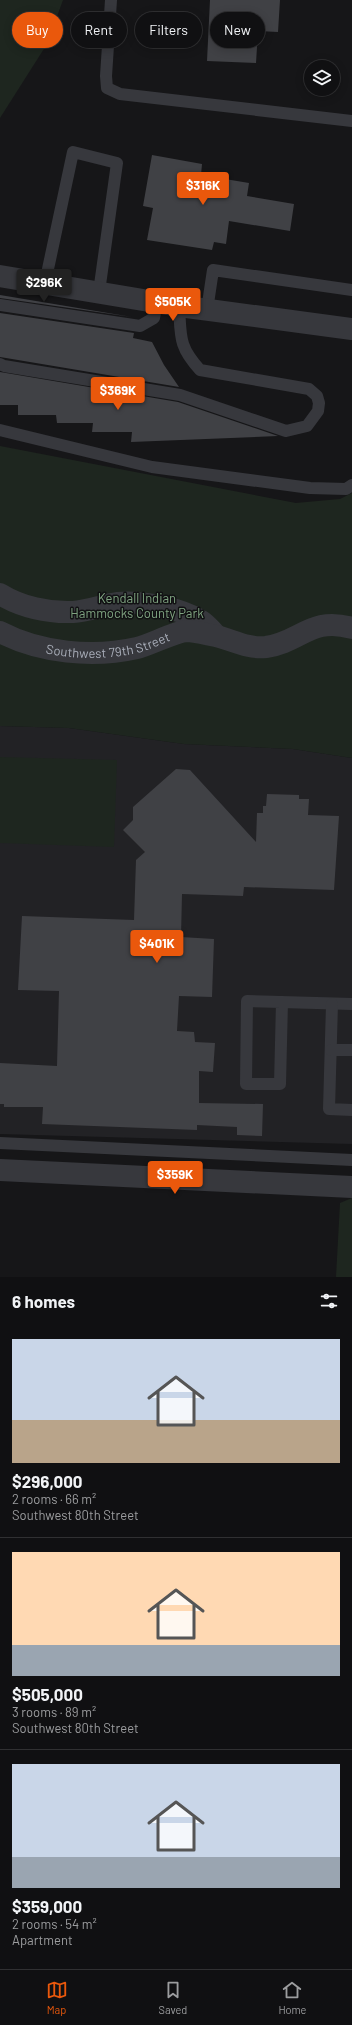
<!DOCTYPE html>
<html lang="en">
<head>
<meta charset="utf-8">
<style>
  :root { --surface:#101012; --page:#19191b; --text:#f1f3f6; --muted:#9c9d9f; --line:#303032; --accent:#ea580c }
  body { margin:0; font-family:Barlow,sans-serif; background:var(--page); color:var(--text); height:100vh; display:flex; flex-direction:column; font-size:15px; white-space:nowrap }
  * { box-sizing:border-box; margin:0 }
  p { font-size:13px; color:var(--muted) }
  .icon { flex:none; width:22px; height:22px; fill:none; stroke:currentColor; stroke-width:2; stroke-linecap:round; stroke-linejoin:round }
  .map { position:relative; height:1277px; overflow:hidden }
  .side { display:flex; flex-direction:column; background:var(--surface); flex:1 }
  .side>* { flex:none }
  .guide { position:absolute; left:12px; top:12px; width:328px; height:36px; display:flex; gap:8px }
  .fabs { position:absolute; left:304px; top:60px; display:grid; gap:8px }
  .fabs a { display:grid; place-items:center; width:36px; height:36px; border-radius:50%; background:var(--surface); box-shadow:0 2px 10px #0003,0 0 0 1px var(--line); font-size:20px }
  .price { position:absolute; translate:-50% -34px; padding:0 9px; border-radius:4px; background:var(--accent); color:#fff; font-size:13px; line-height:26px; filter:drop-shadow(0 1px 2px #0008) }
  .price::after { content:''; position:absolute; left:50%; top:24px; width:12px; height:9px; margin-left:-6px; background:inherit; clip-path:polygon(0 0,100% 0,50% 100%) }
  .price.on { background:#222; color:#fff }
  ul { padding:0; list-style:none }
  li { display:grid; align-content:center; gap:8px; height:212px; padding:0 12px }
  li+li { border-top:1px solid var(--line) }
  li span { display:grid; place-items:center; height:124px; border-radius:0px; color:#555 }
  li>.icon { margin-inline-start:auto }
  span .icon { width:72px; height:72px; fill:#fffc; stroke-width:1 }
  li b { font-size:17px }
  h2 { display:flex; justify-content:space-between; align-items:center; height:48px; padding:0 12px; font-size:17px }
  .pill { padding:0 14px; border-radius:18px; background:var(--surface); box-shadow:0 2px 10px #0003,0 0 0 1px var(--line); font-size:14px; line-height:36px }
  .pill.on { background:var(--accent); color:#fff }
  .menu { display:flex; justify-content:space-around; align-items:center; height:56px; border-top:1px solid var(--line); background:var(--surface); font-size:11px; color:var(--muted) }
  .menu a { display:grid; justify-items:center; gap:2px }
  .menu .on { color:var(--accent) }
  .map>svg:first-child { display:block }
</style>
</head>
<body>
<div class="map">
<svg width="352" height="1277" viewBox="0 0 352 1277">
  <rect width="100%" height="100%" fill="#161618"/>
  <path fill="#222225" d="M0,726L69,728L184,744L293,749L352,758V1144L0,1134Z"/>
  <g fill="#1e261f">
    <path d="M0,0H63L47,44L0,118Z"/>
    <path d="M0,446L296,503L340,499L352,493V758L293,749L184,744L69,728L0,726Z"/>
    <path d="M0,757L117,760L114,847L0,843Z"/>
    <path d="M352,1198V1277H336L340,1203Z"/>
  </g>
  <g fill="#404145">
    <path d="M210,0H280L278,32L258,31L256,63L207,61Z"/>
    <path d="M152,155L202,164L201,175L249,183L247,196L294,204L290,231L229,221L226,244L214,242L212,250L147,240L153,208L143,206Z"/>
    <path d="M0,295L132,317L0,298Z"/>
    <path d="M0,313L134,333L133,338L152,342L164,365L179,387L0,357Z"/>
    <path d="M0,372L178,402L278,436L131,442L132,432H92L93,423H57L56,415H18V405H0Z"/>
    <path d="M176,769L190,770L256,842L257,813H263V806H266L267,794L299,795V799H309L308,815L339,816L334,890L244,887L243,896L182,894L181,937L214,939L212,997L179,996L177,1031L194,1032L195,1042L215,1043L213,1072L199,1071V1103L263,1104L262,1136L237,1135V1127L197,1125V1130L42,1124L43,1107H4V1104H0V1063L57,1066L59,991L18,990L22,916L134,920L136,860L145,852L123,830L133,820V807Z"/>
  </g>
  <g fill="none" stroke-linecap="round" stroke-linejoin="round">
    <g stroke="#37383d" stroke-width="12">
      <path d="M111,0L106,76L107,88L120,94L352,121"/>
      <path d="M45,283L73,152L117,163L99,292"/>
      <path d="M0,305L140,326L154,318L157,302"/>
      <path d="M207,310L213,270L352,290"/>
      <path d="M0,364L4,366L180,395L286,431L307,426L318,411L319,403L317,396L309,389L200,370C178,346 181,336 179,306"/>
      <path d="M0,430L152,467L310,488L346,489L352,485"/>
      <path d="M282,1002L280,1084H246L247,1001L352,1004"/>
      <path d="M332,1004L329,1109L352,1110"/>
      <path d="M331,1050H352"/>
      <path d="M0,1143L352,1160"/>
    </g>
    <g stroke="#37383d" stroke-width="22">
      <path d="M0,276L179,306L352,329"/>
      <path d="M0,594C21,607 48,613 73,612C88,611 103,605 118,603C141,601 181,608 201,621C206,624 210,629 214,633"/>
      <path id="s1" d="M0,632C40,653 93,658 137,648C150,645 178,630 189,631C197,632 207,634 216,636C233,640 247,649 266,647C301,642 311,616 352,628"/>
      <path d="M0,1170L352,1187"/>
    </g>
  </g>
  <g text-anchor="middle" stroke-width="3" stroke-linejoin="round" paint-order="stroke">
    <g font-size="13" fill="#7fa381" stroke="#111113">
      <text x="137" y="603">Kendall Indian<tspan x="137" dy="15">Hammocks County Park</tspan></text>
    </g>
    <g font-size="13" fill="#a8adb8" stroke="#111113">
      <text dy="5" stroke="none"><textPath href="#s1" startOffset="112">Southwest 79th Street</textPath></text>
    </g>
  </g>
</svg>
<div class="fabs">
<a><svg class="icon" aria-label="layers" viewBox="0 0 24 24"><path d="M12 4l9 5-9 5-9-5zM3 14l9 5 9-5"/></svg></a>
</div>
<b class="price" style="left:203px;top:206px">$316K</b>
<b class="price on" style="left:44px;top:303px">$296K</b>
<b class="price" style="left:173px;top:322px">$505K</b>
<b class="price" style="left:118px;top:411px">$369K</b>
<b class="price" style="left:157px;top:964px">$401K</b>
<b class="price" style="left:175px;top:1195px">$359K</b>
<div class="guide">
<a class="pill on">Buy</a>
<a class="pill">Rent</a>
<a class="pill">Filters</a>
<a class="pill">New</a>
</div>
</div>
<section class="side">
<h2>6 homes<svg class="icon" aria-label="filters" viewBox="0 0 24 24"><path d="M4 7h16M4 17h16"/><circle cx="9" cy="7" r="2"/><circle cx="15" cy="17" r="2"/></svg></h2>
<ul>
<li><span style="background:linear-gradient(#c9d6e8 65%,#b9a48a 0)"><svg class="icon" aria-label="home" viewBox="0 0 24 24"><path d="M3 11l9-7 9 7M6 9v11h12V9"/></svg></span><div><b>$296,000</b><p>2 rooms · 66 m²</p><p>Southwest 80th Street</p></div></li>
<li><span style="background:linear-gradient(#ffd9b3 75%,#9aa5b1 0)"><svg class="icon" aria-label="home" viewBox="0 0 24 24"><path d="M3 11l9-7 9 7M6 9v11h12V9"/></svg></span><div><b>$505,000</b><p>3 rooms · 89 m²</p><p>Southwest 80th Street</p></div></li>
<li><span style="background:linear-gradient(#c9d6e8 75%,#9aa5b1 0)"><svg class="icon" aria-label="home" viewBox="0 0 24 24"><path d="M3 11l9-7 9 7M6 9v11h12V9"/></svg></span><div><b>$359,000</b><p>2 rooms · 54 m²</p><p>Apartment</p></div></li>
</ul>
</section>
<nav class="menu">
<a class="on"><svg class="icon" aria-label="map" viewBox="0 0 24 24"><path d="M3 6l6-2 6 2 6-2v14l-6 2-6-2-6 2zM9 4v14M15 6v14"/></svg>Map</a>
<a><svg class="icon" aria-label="saved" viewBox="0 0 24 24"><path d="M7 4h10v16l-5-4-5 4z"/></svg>Saved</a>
<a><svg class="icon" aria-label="home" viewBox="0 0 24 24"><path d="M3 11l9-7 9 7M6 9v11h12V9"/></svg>Home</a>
</nav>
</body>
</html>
